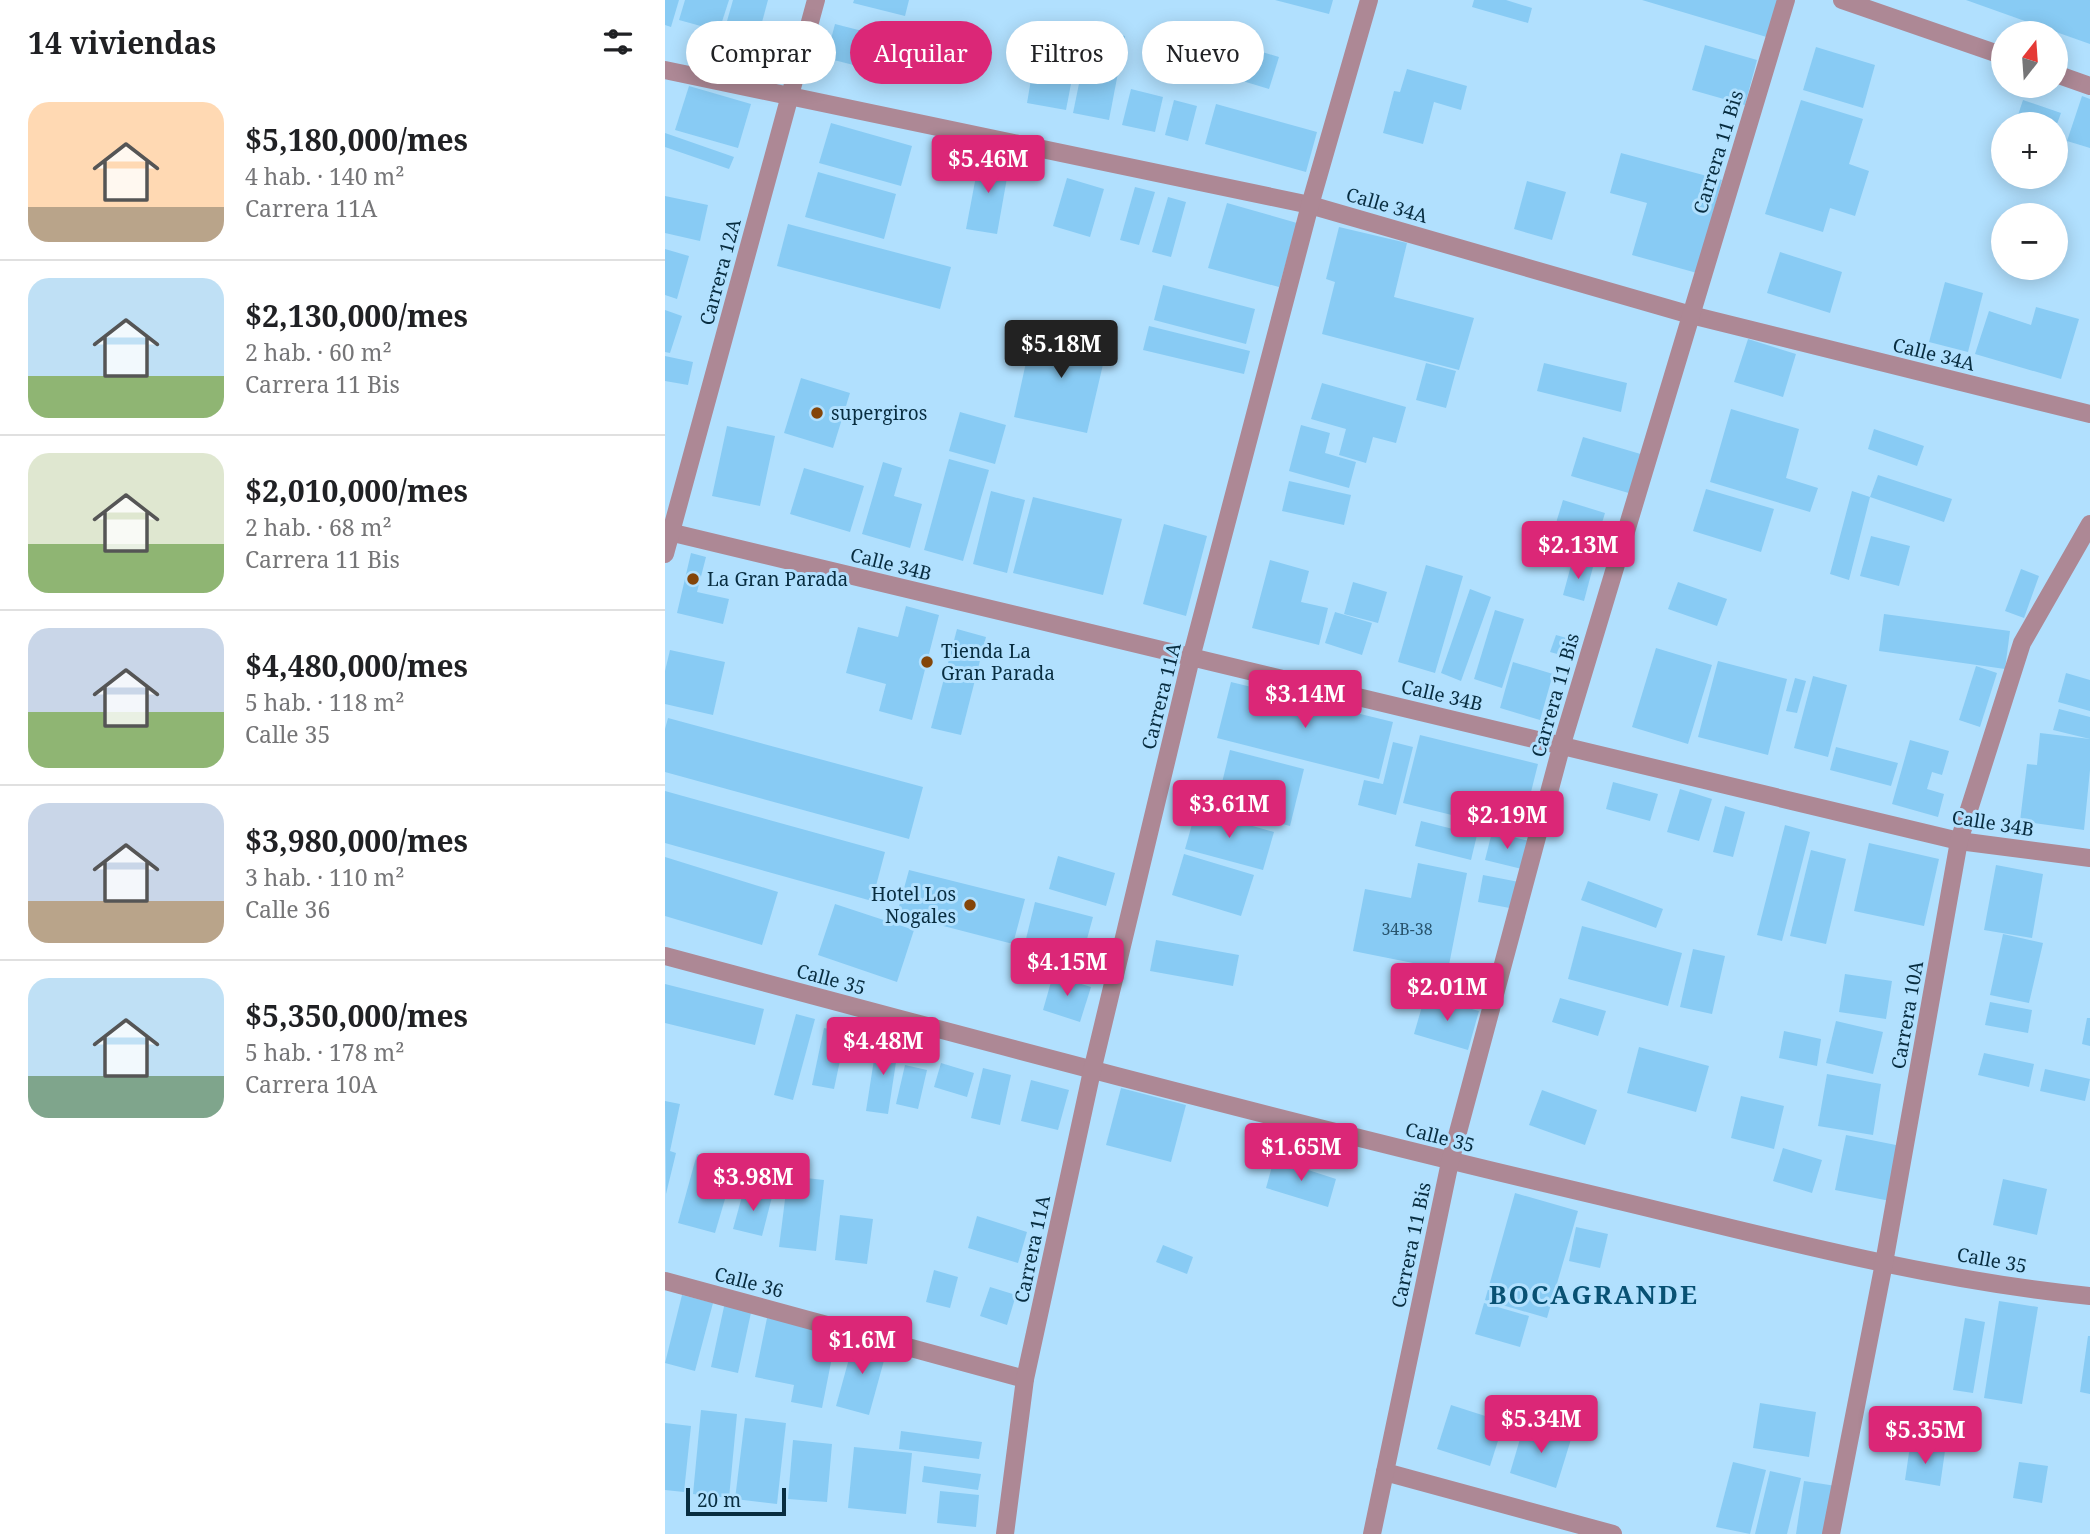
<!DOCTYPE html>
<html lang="es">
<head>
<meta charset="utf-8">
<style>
  :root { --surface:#fff; --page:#f2f2f2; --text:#202124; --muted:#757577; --line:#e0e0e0; --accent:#db2777 }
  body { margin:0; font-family:"Noto Serif",serif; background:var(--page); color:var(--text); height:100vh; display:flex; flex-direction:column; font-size:26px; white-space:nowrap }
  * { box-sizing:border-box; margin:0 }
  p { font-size:23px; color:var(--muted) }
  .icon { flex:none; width:38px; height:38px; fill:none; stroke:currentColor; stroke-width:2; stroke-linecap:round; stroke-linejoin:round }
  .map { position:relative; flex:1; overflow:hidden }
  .side { display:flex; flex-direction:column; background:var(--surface); width:665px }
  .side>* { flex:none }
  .banner { position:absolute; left:21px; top:21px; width:665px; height:63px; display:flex; gap:14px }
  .needle { width:46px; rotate:17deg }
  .fabs { position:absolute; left:1326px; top:21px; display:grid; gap:14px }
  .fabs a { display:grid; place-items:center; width:77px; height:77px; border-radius:50%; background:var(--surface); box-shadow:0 4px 18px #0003; font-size:35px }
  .scale { position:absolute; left:21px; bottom:18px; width:100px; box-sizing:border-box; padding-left:7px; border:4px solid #082d40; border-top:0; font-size:19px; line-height:24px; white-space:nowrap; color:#082d40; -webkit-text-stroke:5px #b1e0fe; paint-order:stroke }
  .price { position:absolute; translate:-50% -60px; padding:0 16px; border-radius:7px; background:var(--accent); color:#fff; font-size:23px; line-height:46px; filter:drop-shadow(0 2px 4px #0008) }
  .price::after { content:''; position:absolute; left:50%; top:42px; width:21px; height:16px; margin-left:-10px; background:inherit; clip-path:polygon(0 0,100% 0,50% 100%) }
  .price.current { background:#222; color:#fff }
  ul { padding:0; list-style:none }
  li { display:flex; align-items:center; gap:21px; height:175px; padding:0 28px }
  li+li { border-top:2px solid var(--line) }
  li span { display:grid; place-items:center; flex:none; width:196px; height:140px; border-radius:21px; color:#555 }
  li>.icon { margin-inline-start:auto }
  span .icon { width:84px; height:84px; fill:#fffc; stroke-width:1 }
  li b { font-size:30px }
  h2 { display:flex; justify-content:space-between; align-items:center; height:84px; padding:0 28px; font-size:30px }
  .tag { padding:0 24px; border-radius:32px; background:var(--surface); box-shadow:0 4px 18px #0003; font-size:24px; line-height:63px }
  .tag.current { background:var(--accent); color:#fff }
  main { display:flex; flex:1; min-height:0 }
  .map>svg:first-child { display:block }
</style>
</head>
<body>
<main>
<section class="side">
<h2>14 viviendas<svg class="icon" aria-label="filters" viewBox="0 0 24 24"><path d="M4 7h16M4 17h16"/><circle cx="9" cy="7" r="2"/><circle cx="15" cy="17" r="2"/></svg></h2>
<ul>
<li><span style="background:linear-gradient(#ffd9b3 75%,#b9a48a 0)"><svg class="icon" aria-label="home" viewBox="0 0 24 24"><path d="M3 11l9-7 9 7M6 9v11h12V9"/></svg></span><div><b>$5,180,000/mes</b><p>4 hab. · 140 m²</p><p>Carrera 11A</p></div></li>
<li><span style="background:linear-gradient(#bfe0f5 70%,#8fb573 0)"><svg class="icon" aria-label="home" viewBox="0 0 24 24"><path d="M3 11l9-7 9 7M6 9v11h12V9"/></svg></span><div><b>$2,130,000/mes</b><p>2 hab. · 60 m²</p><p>Carrera 11 Bis</p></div></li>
<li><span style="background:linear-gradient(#dfe7d0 65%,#8fb573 0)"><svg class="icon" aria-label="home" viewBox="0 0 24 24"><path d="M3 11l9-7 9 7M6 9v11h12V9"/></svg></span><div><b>$2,010,000/mes</b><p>2 hab. · 68 m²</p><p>Carrera 11 Bis</p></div></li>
<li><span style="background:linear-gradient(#c9d6e8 60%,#8fb573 0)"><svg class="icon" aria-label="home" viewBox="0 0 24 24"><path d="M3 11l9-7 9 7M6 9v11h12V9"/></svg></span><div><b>$4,480,000/mes</b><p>5 hab. · 118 m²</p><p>Calle 35</p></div></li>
<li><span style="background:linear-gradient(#c9d6e8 70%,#b9a48a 0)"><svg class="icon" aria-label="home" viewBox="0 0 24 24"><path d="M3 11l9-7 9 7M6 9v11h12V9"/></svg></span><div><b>$3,980,000/mes</b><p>3 hab. · 110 m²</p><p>Calle 36</p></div></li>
<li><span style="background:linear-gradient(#bfe0f5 70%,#7fa58c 0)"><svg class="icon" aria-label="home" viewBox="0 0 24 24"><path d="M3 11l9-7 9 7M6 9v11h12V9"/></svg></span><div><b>$5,350,000/mes</b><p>5 hab. · 178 m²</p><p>Carrera 10A</p></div></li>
</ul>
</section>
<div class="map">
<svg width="1425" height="1534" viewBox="0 0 1425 1534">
  <rect width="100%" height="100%" fill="#b1e0fe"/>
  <g fill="#88cbf4">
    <path d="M0,0H14L6,27L0,25Z"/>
    <path d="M20,0H64L54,31L14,20Z"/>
    <path d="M68,0H103L93,37L60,28Z"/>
    <path d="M189,0H244L240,16L188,3Z"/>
    <path d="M610,0H668L664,14Z"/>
    <path d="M809,0H841L867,8L863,23L807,7Z"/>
    <path d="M977,0H1116L1105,38Z"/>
    <path d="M1301,0H1425V44Z"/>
    <path d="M170,24L217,36L208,70L161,58Z"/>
    <path d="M272,25L309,35L302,62L265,52Z"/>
    <path d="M425,30L460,36L444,120L408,113Z"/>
    <path d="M1040,45L1092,60L1080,105L1027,90Z"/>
    <path d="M581,47L614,57L604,89L571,79Z"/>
    <path d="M1151,47L1210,65L1198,108L1138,90Z"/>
    <path d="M370,56L410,63L401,110L362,103Z"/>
    <path d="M742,69L802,86L796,110L769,102L758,144L718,133L729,91L735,92Z"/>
    <path d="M24,86L86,104L73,148L10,130Z"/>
    <path d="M466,89L498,97L490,132L457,125Z"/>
    <path d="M1417,96L1425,99V148L1402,141Z"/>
    <path d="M509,100L532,106L523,141L500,135Z"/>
    <path d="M1136,100L1198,119L1184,164L1204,171L1190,216L1165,208L1158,232L1100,214Z"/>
    <path d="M1358,100L1396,113L1392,124H1350Z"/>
    <path d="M551,104L652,132L641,172L540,144Z"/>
    <path d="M166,123L247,146L236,186L154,163Z"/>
    <path d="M0,133L69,157L64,169L0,147Z"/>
    <path d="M956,153L1057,180L1032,273L967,255L982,203L945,193Z"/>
    <path d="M315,155L345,161L332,234L301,229Z"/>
    <path d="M153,172L231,194L219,239L140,217Z"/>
    <path d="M402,178L439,189L425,237L388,226Z"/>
    <path d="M862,181L901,192L887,240L849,229Z"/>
    <path d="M470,187L490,192L474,245L455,240Z"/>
    <path d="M0,196L43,205L35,241L0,233Z"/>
    <path d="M503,197L521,202L506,257L487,252Z"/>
    <path d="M562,203L632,223L614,287L543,268Z"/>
    <path d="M123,224L286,267L275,309L112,266Z"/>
    <path d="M674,227L742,243L729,297L809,318L794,370L657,334L670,282L661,279Z"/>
    <path d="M0,249L24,256L12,299L0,295Z"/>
    <path d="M1115,252L1177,272L1165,313L1102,293Z"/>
    <path d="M1280,282L1318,293L1303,352L1264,342Z"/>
    <path d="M498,285L590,309L581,344L489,320Z"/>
    <path d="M1371,307L1414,319L1396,379L1310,354L1324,311L1366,325Z"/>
    <path d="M0,310L17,316L5,353L0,352Z"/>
    <path d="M369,326L443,343L422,433L349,417Z"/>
    <path d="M484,326L585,351L579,374L478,350Z"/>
    <path d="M1083,339L1131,354L1118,397L1069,382Z"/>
    <path d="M0,356L28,362L23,385L0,381Z"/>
    <path d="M761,363L791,371L781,408L751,400Z"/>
    <path d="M879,363L962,383L956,412L872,391Z"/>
    <path d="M136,378L185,393L168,448L119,433Z"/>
    <path d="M657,383L741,407L731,443L708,437L701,463L674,455L681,429L646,419Z"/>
    <path d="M1066,409L1134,429L1121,478L1153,488L1145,512L1045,482Z"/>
    <path d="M295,412L341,425L330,464L284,451Z"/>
    <path d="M636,425L665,433L660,453L691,462L684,488L624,471Z"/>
    <path d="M62,426L110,436L95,506L47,496Z"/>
    <path d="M1209,429L1259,446L1252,466L1203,449Z"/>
    <path d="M918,437L979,455L967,494L906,476Z"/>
    <path d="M284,459L324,470L298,561L259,550Z"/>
    <path d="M218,462L237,468L229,496L257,504L245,548L197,534Z"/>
    <path d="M139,468L199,486L185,532L125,514Z"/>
    <path d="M1213,475L1287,499L1279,522L1205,497L1184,580L1165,574L1187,491L1205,497Z"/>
    <path d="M624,481L686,495L679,525L617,511Z"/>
    <path d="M1041,489L1109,509L1096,552L1028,531Z"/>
    <path d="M326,491L360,500L342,573L308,564Z"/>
    <path d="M368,497L457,519L438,595L348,573Z"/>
    <path d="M898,500L940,513L933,536L891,523Z"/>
    <path d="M499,524L542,536L521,616L478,604Z"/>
    <path d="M1206,536L1245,546L1234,586L1195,576Z"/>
    <path d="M26,553L41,557L32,592L64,599L58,624L12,613Z"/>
    <path d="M605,560L644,571L636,602L663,608L654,645L587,628Z"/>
    <path d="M907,562L928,567L919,601L898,595Z"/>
    <path d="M761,565L798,576L770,673L733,662Z"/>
    <path d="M1356,569L1374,576L1359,618L1340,611Z"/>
    <path d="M688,582L722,592L713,623L679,614Z"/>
    <path d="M1013,582L1062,599L1052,626L1003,609Z"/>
    <path d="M805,589L826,597L796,681L776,673Z"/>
    <path d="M241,606L274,615L247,720L214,711L221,684L181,673L193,627L233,637Z"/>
    <path d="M830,610L859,619L837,688L809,679Z"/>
    <path d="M670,612L707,623L697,655L660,643Z"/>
    <path d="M1219,614L1345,631L1340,669L1214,651Z"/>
    <path d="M292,629L321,637L296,735L266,728Z"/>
    <path d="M891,635L912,641L907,658L885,652Z"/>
    <path d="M991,648L1047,665L1023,744L967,727Z"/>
    <path d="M5,650L60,662L48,715L0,704V671Z"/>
    <path d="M1053,661L1122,679L1103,755L1033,737Z"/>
    <path d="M848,662L888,674L875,720L835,708Z"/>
    <path d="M1311,666L1332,673L1315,727L1294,720Z"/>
    <path d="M1401,673L1425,680V711L1393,702Z"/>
    <path d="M1148,676L1182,685L1163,757L1129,748Z"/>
    <path d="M1130,678L1141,681L1132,713L1121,711Z"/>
    <path d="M566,682L728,722L714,779L552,738Z"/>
    <path d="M1394,709L1425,717V739L1388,730Z"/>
    <path d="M3,718L258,787L244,839L0,772V729Z"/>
    <path d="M1375,733L1425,739V770L1419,830L1355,821L1362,764L1372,765Z"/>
    <path d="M755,735L873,764L856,832L738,803Z"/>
    <path d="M1245,740L1284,751L1277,775L1267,772L1262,789L1279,794L1273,817L1227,804Z"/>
    <path d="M728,742L748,747L731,815L693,805L699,780L718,784Z"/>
    <path d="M1171,747L1233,763L1226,786L1165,770Z"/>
    <path d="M565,750L639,769L625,826L551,807Z"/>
    <path d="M948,782L993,794L985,821L941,809Z"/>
    <path d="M1015,789L1047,799L1034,841L1002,832Z"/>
    <path d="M0,791L220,852L207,901L0,843Z"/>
    <path d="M1060,806L1080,812L1068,857L1048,852Z"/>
    <path d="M531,810L609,832L598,870L520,849Z"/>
    <path d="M756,821L812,835L806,860L750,846Z"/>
    <path d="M1120,825L1145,832L1117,941L1092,935Z"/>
    <path d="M827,832L864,841L857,869L820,860Z"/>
    <path d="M1204,843L1274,859L1259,926L1189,911Z"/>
    <path d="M1146,850L1181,859L1161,944L1125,936Z"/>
    <path d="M519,854L589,875L576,916L507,895Z"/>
    <path d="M393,856L450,873L441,906L384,889Z"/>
    <path d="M0,857L113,892L97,945L0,916Z"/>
    <path d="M753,863L802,873L783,970L688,951L700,889L746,898Z"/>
    <path d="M1331,865L1378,874L1367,938L1319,930Z"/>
    <path d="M244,870L360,899L348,944L232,914Z"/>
    <path d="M818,875L854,882L850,909L813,902Z"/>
    <path d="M923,881L998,909L991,928L916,900Z"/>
    <path d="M370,902L428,917L416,961L359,947Z"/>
    <path d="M170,904L249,930L232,982L153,955Z"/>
    <path d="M917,926L1017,953L1003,1006L903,979Z"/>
    <path d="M1338,934L1378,943L1364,1003L1325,995Z"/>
    <path d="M491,940L574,955L568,986L485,971Z"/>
    <path d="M1028,949L1060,956L1047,1014L1015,1007Z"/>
    <path d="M1180,974L1227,981L1221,1019L1174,1012Z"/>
    <path d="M388,975L426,987L415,1022L378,1010Z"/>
    <path d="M0,984L99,1009L90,1045L0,1023Z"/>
    <path d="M760,996L814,1011L803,1050L749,1034Z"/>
    <path d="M895,998L941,1011L933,1036L887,1022Z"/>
    <path d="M1325,1002L1367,1010L1363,1033L1320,1025Z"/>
    <path d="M131,1014L150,1019L128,1100L109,1095Z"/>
    <path d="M1422,1018H1425V1046L1417,1044Z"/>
    <path d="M1171,1021L1218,1032L1208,1074L1161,1063Z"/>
    <path d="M159,1028L181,1032L169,1089L147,1085Z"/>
    <path d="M1119,1031L1156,1039L1152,1066L1114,1058Z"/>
    <path d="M212,1040L234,1043L223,1114L201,1111Z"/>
    <path d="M974,1047L1044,1066L1031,1112L962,1093Z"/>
    <path d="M1319,1053L1369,1064L1364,1087L1313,1075Z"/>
    <path d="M276,1063L309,1073L302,1097L269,1087Z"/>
    <path d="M240,1065L262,1070L253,1109L231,1104Z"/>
    <path d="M318,1068L346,1075L335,1125L306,1118Z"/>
    <path d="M1380,1069L1425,1079L1420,1101L1375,1091Z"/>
    <path d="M1162,1074L1216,1084L1208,1135L1153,1126Z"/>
    <path d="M366,1080L404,1090L393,1130L356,1121Z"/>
    <path d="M456,1088L521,1105L506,1162L441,1145Z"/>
    <path d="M877,1090L932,1110L920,1145L864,1125Z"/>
    <path d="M1076,1096L1119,1106L1109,1149L1066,1138Z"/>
    <path d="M0,1101L15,1104L5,1151L11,1153L1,1194Z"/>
    <path d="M1181,1135L1236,1146L1225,1201L1170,1190Z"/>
    <path d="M1118,1148L1157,1160L1147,1193L1108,1181Z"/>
    <path d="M32,1154L70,1165L50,1233L13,1223Z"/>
    <path d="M609,1159L671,1179L663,1207L601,1188Z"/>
    <path d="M123,1176L159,1180L151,1251L114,1247Z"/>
    <path d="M1338,1179L1382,1189L1372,1235L1328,1225Z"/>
    <path d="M79,1189L107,1197L97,1236L68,1229Z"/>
    <path d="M850,1193L913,1211L882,1318L820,1300Z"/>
    <path d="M175,1215L208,1219L202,1264L170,1260Z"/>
    <path d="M312,1216L362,1232L353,1263L303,1248Z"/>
    <path d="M911,1227L943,1234L935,1268L904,1261Z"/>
    <path d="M498,1245L528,1257L522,1274L491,1262Z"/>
    <path d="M269,1270L293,1277L285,1308L261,1302Z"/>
    <path d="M325,1287L351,1295L342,1325L315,1316Z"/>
    <path d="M17,1295L48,1303L30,1371L0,1363Z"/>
    <path d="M1334,1301L1373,1307L1357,1404L1319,1398Z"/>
    <path d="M60,1302L87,1308L73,1373L46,1367Z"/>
    <path d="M819,1303L864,1316L855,1347L810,1334Z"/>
    <path d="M102,1318L172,1332L157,1408L126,1402L129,1385L90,1377Z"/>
    <path d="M1300,1318L1320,1322L1308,1393L1288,1390Z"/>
    <path d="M1423,1336H1425V1394L1415,1392Z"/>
    <path d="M190,1337L223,1346L204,1415L171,1406Z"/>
    <path d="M1095,1403L1151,1412L1144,1457L1088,1448Z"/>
    <path d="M786,1405L839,1422L825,1466L772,1449Z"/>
    <path d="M36,1410L72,1414L64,1498L28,1494Z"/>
    <path d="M80,1418L121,1423L112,1504L70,1499Z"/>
    <path d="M860,1422L907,1436L891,1488L845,1473Z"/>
    <path d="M0,1423L26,1426L19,1492L0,1490Z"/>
    <path d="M236,1431L317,1442L314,1459L234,1449Z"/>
    <path d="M128,1440L167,1444L162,1502L123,1499Z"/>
    <path d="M1245,1446L1280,1451L1275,1486L1240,1480Z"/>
    <path d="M189,1447L247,1453L241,1514L183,1508Z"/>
    <path d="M1068,1462L1101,1470L1085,1534L1051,1527Z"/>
    <path d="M1354,1462L1383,1466L1377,1503L1348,1498Z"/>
    <path d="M259,1466L316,1474L313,1490L257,1482Z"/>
    <path d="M1105,1471L1136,1478L1122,1534H1090Z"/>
    <path d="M1139,1481L1171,1486L1163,1534H1131Z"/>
    <path d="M275,1491L314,1495L311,1527L272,1523Z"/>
  </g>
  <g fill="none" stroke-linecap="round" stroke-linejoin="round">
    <g stroke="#ad8895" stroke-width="18">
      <path d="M1177,0L1339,56"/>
      <path d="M0,70L645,205L1026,315L1425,414"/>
      <path d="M1391,74L1425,86"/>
      <path d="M0,531L1294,841L1425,858"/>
      <path d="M0,554L151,0"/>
      <path d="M0,956C313,1040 626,1124 942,1198C1101,1236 1262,1280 1425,1296"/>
      <path d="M0,1281L360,1379"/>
      <path d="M720,1472L948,1534"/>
      <path d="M340,1534L360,1379L427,1071L526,658L645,205L704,0"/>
      <path d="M707,1534L785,1162L897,744L1121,0"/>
      <path d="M1166,1534L1219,1263L1294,841L1357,643L1425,524"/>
    </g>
  </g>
  <g fill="#844509" stroke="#b1e0fe" stroke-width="2.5">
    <circle cx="152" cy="413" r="7"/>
    <circle cx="28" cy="579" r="7"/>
    <circle cx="262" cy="662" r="7"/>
    <circle cx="305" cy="905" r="7"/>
  </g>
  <g text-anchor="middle" stroke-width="6" stroke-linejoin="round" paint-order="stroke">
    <g font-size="16" fill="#28546d">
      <text x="742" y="935">34B-38</text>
    </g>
    <g font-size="19" fill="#082d40" stroke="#b1e0fe">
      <text transform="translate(1053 152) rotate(-73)" y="7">Carrera 11 Bis</text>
      <text transform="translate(722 205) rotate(16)" y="7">Calle 34A</text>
      <text transform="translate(55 272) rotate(-75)" y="7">Carrera 12A</text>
      <text transform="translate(1269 354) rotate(14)" y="7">Calle 34A</text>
      <text transform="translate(226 564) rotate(14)" y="7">Calle 34B</text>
      <text transform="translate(777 695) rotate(13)" y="7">Calle 34B</text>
      <text transform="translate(890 695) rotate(-74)" y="7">Carrera 11 Bis</text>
      <text transform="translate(496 696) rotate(-76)" y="7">Carrera 11A</text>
      <text transform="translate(1328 823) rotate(9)" y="7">Calle 34B</text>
      <text transform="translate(166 979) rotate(15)" y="7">Calle 35</text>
      <text transform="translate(1242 1015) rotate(-80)" y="7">Carrera 10A</text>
      <text transform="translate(775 1137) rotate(14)" y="7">Calle 35</text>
      <text transform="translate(746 1245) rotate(-78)" y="7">Carrera 11 Bis</text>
      <text transform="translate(367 1249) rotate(-78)" y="7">Carrera 11A</text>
      <text transform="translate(1327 1260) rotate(10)" y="7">Calle 35</text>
      <text transform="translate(84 1282) rotate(15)" y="7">Calle 36</text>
    </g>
    <g font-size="19" fill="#082d40" stroke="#b1e0fe" text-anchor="start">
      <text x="166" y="420">supergiros</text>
      <text x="42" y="586">La Gran Parada</text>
      <text x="276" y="658">Tienda La<tspan x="276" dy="22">Gran Parada</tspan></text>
      <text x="291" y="901" text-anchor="end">Hotel Los<tspan x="291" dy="22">Nogales</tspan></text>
    </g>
    <g font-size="26" font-weight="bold" letter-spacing="2" fill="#085173" stroke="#b1e0fe">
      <text x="929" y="1304">BOCAGRANDE</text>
    </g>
  </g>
</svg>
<div class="fabs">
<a><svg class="needle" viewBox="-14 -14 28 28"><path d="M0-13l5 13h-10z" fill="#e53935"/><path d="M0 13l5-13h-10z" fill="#757577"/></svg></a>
<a>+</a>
<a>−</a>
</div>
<div class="scale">20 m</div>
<b class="price" style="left:323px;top:195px">$5.46M</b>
<b class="price current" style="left:396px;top:380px">$5.18M</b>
<b class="price" style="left:913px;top:581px">$2.13M</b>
<b class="price" style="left:640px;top:730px">$3.14M</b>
<b class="price" style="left:564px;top:840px">$3.61M</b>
<b class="price" style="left:842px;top:851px">$2.19M</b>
<b class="price" style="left:402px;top:998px">$4.15M</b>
<b class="price" style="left:782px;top:1023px">$2.01M</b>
<b class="price" style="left:218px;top:1077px">$4.48M</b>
<b class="price" style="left:636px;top:1183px">$1.65M</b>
<b class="price" style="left:88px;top:1213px">$3.98M</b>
<b class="price" style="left:197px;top:1376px">$1.6M</b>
<b class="price" style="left:876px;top:1455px">$5.34M</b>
<b class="price" style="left:1260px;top:1466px">$5.35M</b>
<div class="banner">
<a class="tag">Comprar</a>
<a class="tag current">Alquilar</a>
<a class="tag">Filtros</a>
<a class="tag">Nuevo</a>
</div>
</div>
</main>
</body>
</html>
